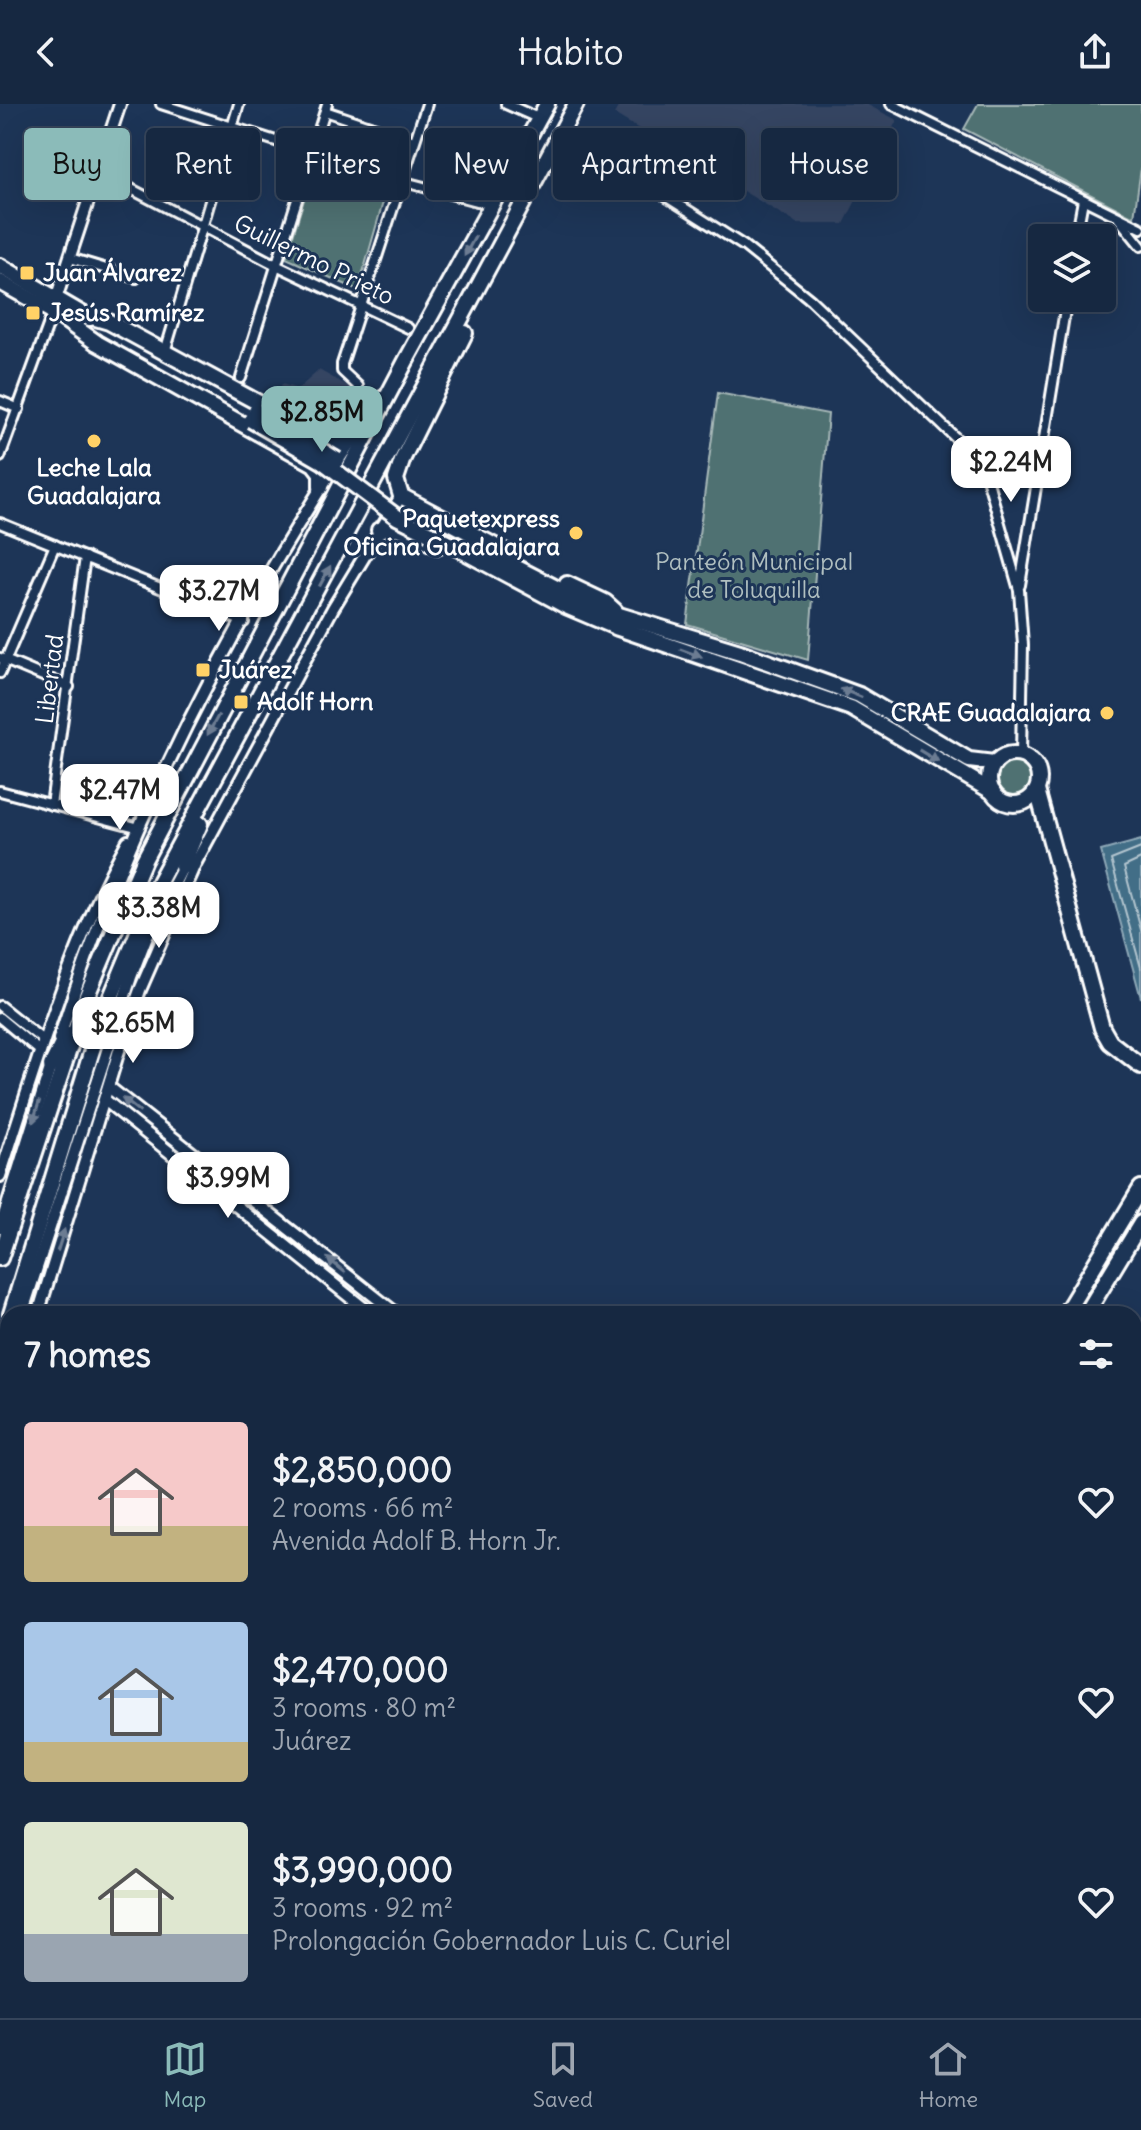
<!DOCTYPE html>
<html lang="en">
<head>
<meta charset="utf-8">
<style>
  :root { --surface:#162841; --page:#23344c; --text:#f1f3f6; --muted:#9ea6b1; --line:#35445a; --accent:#8bbbb9 }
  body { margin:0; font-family:Delius,sans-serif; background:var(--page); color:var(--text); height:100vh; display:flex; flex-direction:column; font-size:30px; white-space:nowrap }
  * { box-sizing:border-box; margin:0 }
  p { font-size:26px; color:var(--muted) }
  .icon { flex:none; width:44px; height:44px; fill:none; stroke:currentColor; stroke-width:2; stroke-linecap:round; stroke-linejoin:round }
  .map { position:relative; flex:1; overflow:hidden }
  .side { position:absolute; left:0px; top:1202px; width:1142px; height:712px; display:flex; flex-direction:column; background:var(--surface); border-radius:24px 24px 0 0; box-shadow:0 8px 32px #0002,0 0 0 2px var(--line) }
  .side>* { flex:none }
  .guide { position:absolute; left:24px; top:24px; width:1094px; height:72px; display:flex; gap:16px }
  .tools { position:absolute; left:1028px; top:120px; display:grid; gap:16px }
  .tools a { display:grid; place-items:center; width:88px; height:88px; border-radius:8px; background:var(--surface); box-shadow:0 8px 32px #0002,0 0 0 2px var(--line); font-size:40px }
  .price { position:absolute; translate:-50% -68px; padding:0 18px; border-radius:16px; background:#fff; color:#222; font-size:26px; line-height:52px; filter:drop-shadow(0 2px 4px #0008) }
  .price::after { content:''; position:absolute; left:50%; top:48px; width:24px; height:18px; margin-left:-12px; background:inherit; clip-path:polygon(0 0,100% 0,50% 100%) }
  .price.selected { background:var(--accent); color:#111 }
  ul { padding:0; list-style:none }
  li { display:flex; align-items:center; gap:24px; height:200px; padding:0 24px }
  li span { display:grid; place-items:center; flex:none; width:224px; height:160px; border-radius:8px; color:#555 }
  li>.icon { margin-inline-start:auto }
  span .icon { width:96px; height:96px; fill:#fffc; stroke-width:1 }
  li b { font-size:34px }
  h2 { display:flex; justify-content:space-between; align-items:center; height:96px; padding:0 24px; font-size:34px }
  .pill { padding:0 28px; border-radius:8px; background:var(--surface); box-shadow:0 8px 32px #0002,0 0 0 2px var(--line); font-size:28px; line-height:72px }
  .pill.selected { background:var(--accent); color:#111 }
  header { display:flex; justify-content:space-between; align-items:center; height:104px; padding:0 24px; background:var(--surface); font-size:36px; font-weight:600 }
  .menu { display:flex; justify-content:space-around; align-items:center; height:112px; border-top:2px solid var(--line); background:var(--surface); font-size:22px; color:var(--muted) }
  .menu a { display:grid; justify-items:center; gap:4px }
  .menu .selected { color:var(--accent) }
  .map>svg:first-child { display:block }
</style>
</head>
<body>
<header><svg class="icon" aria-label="back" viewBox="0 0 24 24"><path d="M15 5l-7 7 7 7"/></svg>Habito<svg class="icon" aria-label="share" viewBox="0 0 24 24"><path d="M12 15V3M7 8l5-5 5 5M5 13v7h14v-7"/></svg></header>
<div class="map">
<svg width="1141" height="1914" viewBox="0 0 1141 1914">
  <rect width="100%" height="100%" fill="#1d3557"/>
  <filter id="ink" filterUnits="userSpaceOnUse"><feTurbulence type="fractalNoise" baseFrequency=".0125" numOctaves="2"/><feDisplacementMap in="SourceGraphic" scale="16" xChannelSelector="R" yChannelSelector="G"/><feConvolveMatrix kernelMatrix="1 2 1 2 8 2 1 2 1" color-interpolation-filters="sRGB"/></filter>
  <g filter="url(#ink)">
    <g fill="#344462">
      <path d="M620,0H866L897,16L844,120H798L614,10Z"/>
      <path d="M319,266L355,286L332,327L275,301L282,280L298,285Z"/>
    </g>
    <g fill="#4f7172" stroke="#a7b8b8" stroke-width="2">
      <path d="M978,0H1141V64L1134,113L964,25Z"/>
      <path d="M358,30L389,40L384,58L352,48Z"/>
      <path d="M321,41L393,63L358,186L286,154Z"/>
      <path d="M718,289L828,310L808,556L687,520Z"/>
      <circle cx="1014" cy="674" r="18"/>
      <path d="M1141,1369V1420L1134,1428V1380Z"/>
      <path d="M852,1906H1005L999,1914H846Z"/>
    </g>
    <path fill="#426e87" stroke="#8ea8b7" stroke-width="2" d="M1141,736V894L1101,747Z"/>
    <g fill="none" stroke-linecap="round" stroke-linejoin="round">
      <g stroke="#b3c5cf" stroke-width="2">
        <path d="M1141,744L1111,756L1141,864"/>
        <path d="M1141,755L1124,763L1141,826"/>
      </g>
      <g stroke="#fff" stroke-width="14">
        <g id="minor">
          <path d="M161,0L313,49"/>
          <path d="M506,0L540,15"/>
          <path d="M891,0L1141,124"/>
          <path d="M325,7L414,37"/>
          <path d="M563,27L744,142L811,196L983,360L1019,486L1023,541L1021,650"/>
          <path d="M99,68L276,161L408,224"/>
          <path d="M401,77L492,101"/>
          <path d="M1119,115L1141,142"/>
          <path d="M1076,134L1083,96"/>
          <path d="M70,154L136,174"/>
          <path d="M165,248L239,0"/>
          <path d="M241,274L327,0"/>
          <path d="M358,282L342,267V260L427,0"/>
          <path d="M0,297L19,305"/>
          <path d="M0,353L53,208"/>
          <path d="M0,419L244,518"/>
          <path d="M1020,481L1067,194"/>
          <path d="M0,554L69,583"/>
          <path d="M0,569L55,441"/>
          <path d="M0,687L136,723"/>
          <path d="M51,701L85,453"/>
          <path d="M0,902L44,937"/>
          <path d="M0,914L41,948"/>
          <path d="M1134,1434L1141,1426"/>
          <path d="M1134,1498L1141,1503"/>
          <path d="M1134,1755L1141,1745"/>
          <path d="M397,1906L405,1914"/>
          <path d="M546,1910L549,1906"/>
          <path d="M346,1914L350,1906"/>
          <path d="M467,1914L471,1906"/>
          <path d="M1009,1914L1015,1906"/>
        </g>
      </g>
      <g stroke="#fff" stroke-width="16">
        <g id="tertiary">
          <path d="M56,195L120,0"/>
          <path d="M59,935C131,707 246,490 381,293"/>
          <path d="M110,984L397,1210"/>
          <path d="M106,997L371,1210"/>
          <path d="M0,1072C37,959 70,841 128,737"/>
          <path d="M0,1124L52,958"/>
          <path d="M22,1210L131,873L147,832L185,759"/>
          <path d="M38,1210L121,940L140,886L195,760L333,504L401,392"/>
          <path d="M0,1279L8,1254"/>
          <path d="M0,1307L8,1298"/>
          <path d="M0,1396L8,1404"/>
          <path d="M481,1906L488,1914"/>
          <path d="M631,1914L636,1906"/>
          <path d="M652,1914L657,1906"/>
        </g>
      </g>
      <g stroke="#fff" stroke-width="20">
        <g id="primary">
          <path d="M0,162L89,214"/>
          <path d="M0,178L62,213"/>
          <path d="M55,209L97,239L314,360L321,369V383"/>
          <path d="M82,210L109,218L329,337L341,339L352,335"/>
          <path d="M401,392L510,450"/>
          <path d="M379,426C399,418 419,433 437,442"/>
          <path d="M429,429L566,502L618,524L851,604L993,688"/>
          <path d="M492,451L593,503L740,548L859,591L969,656L994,659"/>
          <path d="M567,480L605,498L615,507"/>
          <circle cx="1014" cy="675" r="25"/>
          <path d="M1037,686L1102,924L1110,938L1141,962"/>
          <path d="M1065,1210L1141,1084"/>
          <path d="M1086,1210L1141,1119"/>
          <path d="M1134,1796L1141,1803"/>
          <path d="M1134,1814L1141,1820"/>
        </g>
      </g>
      <g stroke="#fff" stroke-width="20">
        <g id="trunk">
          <path d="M401,392L396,375L403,354L465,229"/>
          <path d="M182,763L200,720"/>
          <path d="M51,962L67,930"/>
          <path d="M0,1154L86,894L144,756L407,255L547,0"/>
          <path d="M11,1210L101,917L159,778L576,0"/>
          <path d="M0,1247L8,1221"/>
        </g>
      </g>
      <use href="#minor" stroke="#1d3557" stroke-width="8"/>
      <use href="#tertiary" stroke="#1d3557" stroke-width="10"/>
      <use href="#primary" stroke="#1d3557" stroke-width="14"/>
      <use href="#trunk" stroke="#1d3557" stroke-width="14"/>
      <g stroke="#fff" stroke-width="2">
        <path d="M0,1355L8,1364"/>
        <path d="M520,1906L528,1914"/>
      </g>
      <g stroke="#fff" stroke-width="3">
        <path d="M0,1365L8,1373"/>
        <path d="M511,1906L519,1914"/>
        <path d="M323,1914L327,1906"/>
      </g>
      <g stroke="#fff" stroke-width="20" stroke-linecap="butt">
        <g id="primary-bridge">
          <path d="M256,307L337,356"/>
          <path d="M251,316L322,357L397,413L429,429"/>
        </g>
      </g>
      <use href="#primary-bridge" stroke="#1d3557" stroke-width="14"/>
    </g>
    <defs><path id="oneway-solid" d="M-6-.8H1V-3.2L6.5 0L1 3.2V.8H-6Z" transform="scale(2)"/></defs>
    <g fill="#6c7c92">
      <use href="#oneway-solid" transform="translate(470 142) rotate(119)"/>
      <use href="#oneway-solid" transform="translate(325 472) rotate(-62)"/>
      <use href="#oneway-solid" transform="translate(691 549) rotate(19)"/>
      <use href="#oneway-solid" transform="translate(851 589) rotate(-158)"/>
      <use href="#oneway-solid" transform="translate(213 621) rotate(119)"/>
      <use href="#oneway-solid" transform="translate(929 652) rotate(31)"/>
      <use href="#oneway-solid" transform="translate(131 1001) rotate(-142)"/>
      <use href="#oneway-solid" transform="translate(36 1008) rotate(107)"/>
      <use href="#oneway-solid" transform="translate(61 1136) rotate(-72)"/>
      <use href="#oneway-solid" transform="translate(336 1161) rotate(-141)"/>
    </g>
  </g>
  <g fill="#ffd166" stroke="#1d3557" stroke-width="3">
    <rect x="19" y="161" width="16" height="16" rx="4"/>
    <rect x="25" y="201" width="16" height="16" rx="4"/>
    <circle cx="94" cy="337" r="8"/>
    <circle cx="576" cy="429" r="8"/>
    <rect x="195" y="558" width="16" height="16" rx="4"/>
    <rect x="233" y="590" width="16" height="16" rx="4"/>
    <circle cx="1107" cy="609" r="8"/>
  </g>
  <g text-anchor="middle" stroke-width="6" stroke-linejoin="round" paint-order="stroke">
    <g font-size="24" fill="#fff" stroke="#1d3557">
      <text transform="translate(314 156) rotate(26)" y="8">Guillermo Prieto</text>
      <text transform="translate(50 575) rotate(-83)" y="8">Libertad</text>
    </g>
    <g font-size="24" font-weight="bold" fill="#fff" stroke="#1d3557" text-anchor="start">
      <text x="43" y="177">Juan Álvarez</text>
      <text x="49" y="217">Jesús Ramírez</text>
      <text x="94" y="372" text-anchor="middle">Leche Lala<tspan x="94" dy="28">Guadalajara</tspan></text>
      <text x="560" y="423" text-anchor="end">Paquetexpress<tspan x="560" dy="28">Oficina Guadalajara</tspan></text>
      <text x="219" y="574">Juárez</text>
      <text x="257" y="606">Adolf Horn</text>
      <text x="1091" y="617" text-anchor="end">CRAE Guadalajara</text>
    </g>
    <g font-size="24" fill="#b0bfc0" stroke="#1d3557">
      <text x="754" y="466">Panteón Municipal<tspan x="754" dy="28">de Toluquilla</tspan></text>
    </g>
  </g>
</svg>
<div class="tools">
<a><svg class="icon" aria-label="layers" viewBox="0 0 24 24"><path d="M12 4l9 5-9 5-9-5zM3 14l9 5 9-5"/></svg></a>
</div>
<b class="price selected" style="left:322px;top:350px">$2.85M</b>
<b class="price" style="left:1011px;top:400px">$2.24M</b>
<b class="price" style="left:219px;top:529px">$3.27M</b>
<b class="price" style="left:120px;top:728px">$2.47M</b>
<b class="price" style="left:159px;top:846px">$3.38M</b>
<b class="price" style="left:133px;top:961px">$2.65M</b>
<b class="price" style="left:228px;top:1116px">$3.99M</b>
<div class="guide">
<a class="pill selected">Buy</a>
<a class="pill">Rent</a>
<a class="pill">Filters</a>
<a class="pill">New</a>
<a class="pill">Apartment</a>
<a class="pill">House</a>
</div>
<section class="side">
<h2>7 homes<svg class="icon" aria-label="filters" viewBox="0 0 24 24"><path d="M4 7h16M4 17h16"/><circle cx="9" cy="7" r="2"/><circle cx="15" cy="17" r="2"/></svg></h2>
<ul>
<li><span style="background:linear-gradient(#f6c9c9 65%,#c2b280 0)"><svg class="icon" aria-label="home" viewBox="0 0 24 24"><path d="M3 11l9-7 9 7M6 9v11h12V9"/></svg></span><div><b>$2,850,000</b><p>2 rooms · 66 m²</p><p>Avenida Adolf B. Horn Jr.</p></div><svg class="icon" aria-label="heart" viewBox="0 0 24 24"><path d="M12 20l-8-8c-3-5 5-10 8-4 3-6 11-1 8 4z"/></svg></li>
<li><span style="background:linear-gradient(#a9c7e8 75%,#c2b280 0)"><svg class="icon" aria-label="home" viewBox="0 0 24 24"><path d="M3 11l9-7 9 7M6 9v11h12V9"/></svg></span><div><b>$2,470,000</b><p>3 rooms · 80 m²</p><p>Juárez</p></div><svg class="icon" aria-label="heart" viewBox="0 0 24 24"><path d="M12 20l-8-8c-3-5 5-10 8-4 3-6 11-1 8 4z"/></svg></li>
<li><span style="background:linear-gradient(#dfe7d0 70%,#9aa5b1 0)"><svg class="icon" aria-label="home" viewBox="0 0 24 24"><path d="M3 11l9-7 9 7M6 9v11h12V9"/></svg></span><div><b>$3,990,000</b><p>3 rooms · 92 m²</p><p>Prolongación Gobernador Luis C. Curiel</p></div><svg class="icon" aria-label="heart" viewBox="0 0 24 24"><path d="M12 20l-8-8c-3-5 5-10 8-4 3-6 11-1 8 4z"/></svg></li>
</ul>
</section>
</div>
<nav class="menu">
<a class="selected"><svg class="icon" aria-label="map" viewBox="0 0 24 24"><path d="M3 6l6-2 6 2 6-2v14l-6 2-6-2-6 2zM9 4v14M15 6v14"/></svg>Map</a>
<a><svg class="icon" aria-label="saved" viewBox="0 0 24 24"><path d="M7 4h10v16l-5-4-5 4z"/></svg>Saved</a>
<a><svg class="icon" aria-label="home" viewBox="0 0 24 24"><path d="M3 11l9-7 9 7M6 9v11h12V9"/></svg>Home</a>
</nav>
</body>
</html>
